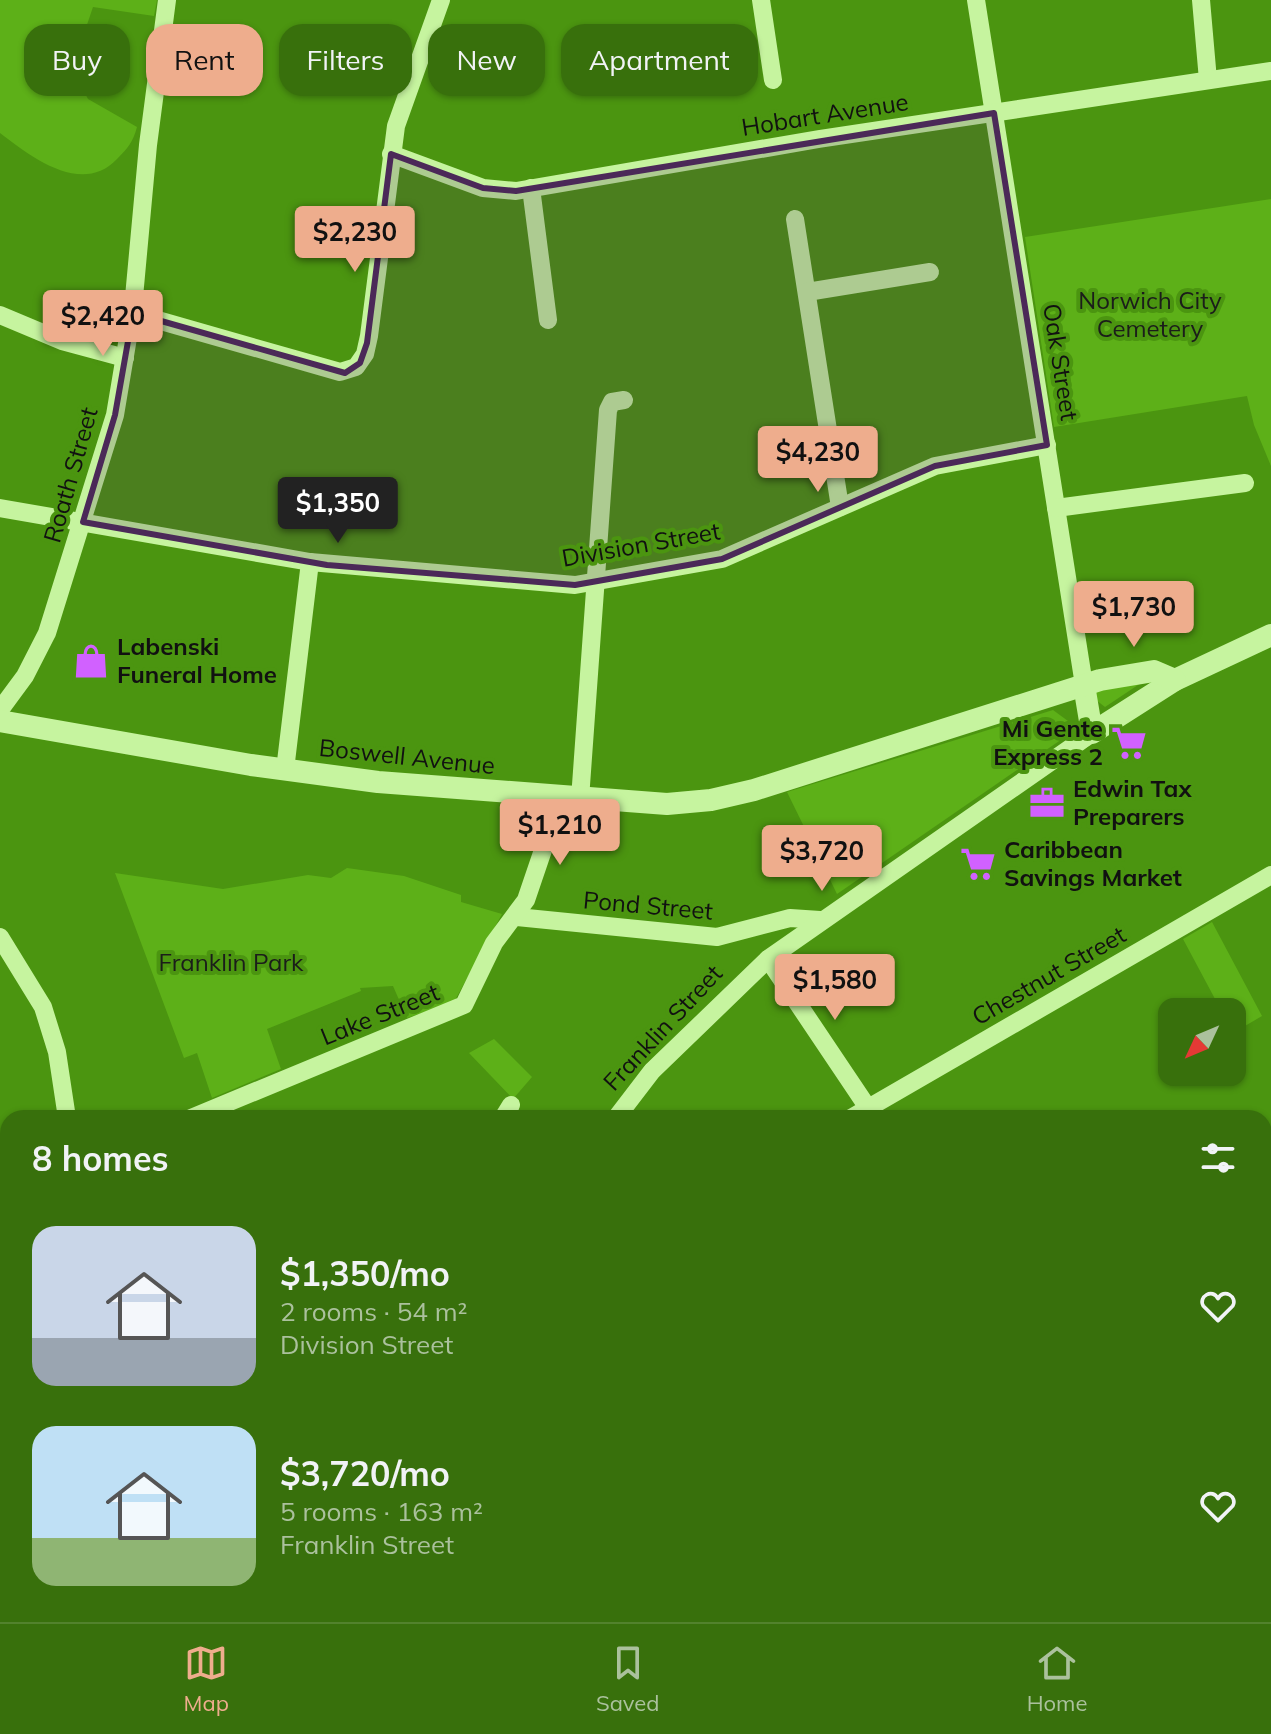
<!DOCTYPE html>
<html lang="en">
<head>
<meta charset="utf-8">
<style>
  :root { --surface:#38700c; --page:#43781a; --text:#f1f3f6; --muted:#abc19d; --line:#52822d; --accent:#eead8d }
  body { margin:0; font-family:Mulish,sans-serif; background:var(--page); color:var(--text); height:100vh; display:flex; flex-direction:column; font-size:30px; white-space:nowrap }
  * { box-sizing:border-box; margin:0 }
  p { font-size:26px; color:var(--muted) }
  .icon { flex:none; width:44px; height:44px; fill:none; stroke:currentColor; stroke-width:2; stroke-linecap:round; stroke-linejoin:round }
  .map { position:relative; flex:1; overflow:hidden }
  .details { position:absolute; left:0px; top:1110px; width:1272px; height:512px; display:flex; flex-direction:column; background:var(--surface); border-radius:24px 24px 0 0; box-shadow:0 2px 6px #0004 }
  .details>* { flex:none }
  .top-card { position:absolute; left:24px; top:24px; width:800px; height:72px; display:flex; gap:16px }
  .needle { width:52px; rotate:226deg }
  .tools { position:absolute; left:1158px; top:998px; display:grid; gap:16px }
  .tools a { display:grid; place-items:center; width:88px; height:88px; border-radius:16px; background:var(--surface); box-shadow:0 2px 6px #0004; font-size:40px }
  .price { position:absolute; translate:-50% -68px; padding:0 18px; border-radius:8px; background:var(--accent); color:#111; font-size:26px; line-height:52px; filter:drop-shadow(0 2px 4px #0008) }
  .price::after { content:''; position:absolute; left:50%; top:48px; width:24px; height:18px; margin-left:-12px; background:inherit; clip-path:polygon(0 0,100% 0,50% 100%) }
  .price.active { background:#222; color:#fff }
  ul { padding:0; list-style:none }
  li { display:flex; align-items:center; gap:24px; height:200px; padding:0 32px }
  li span { display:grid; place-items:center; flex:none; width:224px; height:160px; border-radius:24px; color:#555 }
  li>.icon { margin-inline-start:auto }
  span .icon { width:96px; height:96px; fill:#fffc; stroke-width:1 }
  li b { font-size:34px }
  h2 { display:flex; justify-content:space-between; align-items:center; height:96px; padding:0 32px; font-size:34px }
  .pill { padding:0 28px; border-radius:24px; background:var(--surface); box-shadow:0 2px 6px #0004; font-size:28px; line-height:72px }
  .pill.active { background:var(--accent); color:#111 }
  .tabs { display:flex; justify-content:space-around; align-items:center; height:112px; border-top:2px solid var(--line); background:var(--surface); font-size:22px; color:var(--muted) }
  .tabs a { display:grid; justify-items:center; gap:4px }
  .tabs .active { color:var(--accent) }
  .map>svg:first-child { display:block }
</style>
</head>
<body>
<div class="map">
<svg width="1271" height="1622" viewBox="0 0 1271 1622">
  <rect width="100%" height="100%" fill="#4b9510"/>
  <g fill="#5db018">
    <path d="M0,0H157L154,16L93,7L72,69L88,99L137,127C133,142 128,148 117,159C82,196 31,157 0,133Z"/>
    <path d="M1271,199V466L1254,425L1247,396L1054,427L1025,237Z"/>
    <path d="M1141,683L1105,707L1096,700V689Z"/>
    <path d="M1053,710L1068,721L1065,737L837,894L787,792Z"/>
    <path d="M347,868L404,876L461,895V902L502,914L454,1002L407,1018L393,986L360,988L361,991L267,1029L281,1069L212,1098L197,1053L184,1058L115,873L223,889L308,875L331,878Z"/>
    <path d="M1212,922L1262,1016L1233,1033L1232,1012H1222L1183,939Z"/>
    <path d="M494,1039L532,1077L513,1099L469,1053Z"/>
    <path d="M1271,1557V1622H1258L1260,1614H1264Z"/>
  </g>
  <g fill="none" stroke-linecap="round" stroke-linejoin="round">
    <g stroke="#c6f49f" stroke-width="18">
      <path d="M761,0L773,80"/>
      <path d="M976,0L1084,685"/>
      <path d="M1201,0L1208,80"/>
      <path d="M391,154L483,188L516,191L819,139L1271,71"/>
      <path d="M531,188L548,320"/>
      <path d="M795,219L840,507"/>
      <path d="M807,292L930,272"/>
      <path d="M133,313L340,372L356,367L365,354L369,336L396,126L441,0"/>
      <path d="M0,315L62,341L125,358"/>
      <path d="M0,508L310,562L575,585L722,559L935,466L1047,445"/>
      <path d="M1056,508L1245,483"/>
      <path d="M0,710L25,676L47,633L115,415L133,308L148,145L167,0"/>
      <path d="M285,770L310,562"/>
      <path d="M580,799L608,410L612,402L624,400"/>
      <path d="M517,917L717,937L790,918L820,920"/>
      <path d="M0,937L43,1007L57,1052L67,1118"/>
      <path d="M768,959L868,1108"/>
      <path d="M191,1118L464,1005L494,943L526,900L543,850L551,797"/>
      <path d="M503,1118L511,1105"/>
      <path d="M616,1118L652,1071L768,959L1092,733"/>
      <path d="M851,1118L1271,875"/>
      <path d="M0,1377L8,1372"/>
      <path d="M59,1622L64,1614"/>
      <path d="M160,1622L161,1614"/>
      <path d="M385,1622V1614"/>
      <path d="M561,1622L562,1614"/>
    </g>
    <g stroke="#c6f49f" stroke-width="22">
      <path d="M1084,685L1092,733L1175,680L1271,635"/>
      <path d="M0,721L251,765L378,782L667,804L711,800L754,790L1100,680L1154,671L1175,680"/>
    </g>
    <g stroke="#e3fdce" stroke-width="24">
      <path d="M1264,1519L1271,1483"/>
      <path d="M1244,1622L1246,1614"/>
    </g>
  </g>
  <path fill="#4b2958" fill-opacity="0.2" stroke="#4b2958" stroke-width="6" stroke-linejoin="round" d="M994,113L1047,445L935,466L722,559L575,585L327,565L83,522L115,415L133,313L345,373L360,363L367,343L391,154L483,188L516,191Z"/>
  <defs>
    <g id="shop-bare" transform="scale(2.76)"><path d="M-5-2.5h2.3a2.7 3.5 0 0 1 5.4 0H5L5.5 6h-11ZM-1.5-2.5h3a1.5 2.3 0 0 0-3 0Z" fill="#d161ff" stroke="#4b9510" stroke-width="2.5" paint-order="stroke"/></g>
    <g id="supermarket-bare" transform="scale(2.76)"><path d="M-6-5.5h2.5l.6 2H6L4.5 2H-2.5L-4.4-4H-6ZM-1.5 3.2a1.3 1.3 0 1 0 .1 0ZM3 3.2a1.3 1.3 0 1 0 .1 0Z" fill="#d161ff" stroke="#4b9510" stroke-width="2.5" paint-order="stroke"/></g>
    <g id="office-bare" transform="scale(2.76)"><path d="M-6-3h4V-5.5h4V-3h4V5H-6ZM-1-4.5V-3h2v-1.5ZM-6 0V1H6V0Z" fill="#d161ff" stroke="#4b9510" stroke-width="2.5" paint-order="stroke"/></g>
  </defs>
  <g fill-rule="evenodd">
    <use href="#shop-bare" x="91" y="661"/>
    <use href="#supermarket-bare" x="1129" y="743"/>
    <use href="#office-bare" x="1047" y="803"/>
    <use href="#supermarket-bare" x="978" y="864"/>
  </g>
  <g text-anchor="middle" stroke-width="8" stroke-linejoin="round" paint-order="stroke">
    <g font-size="24" fill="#111" stroke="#4b9510">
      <text transform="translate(825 115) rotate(-9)" y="8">Hobart Avenue</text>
      <text transform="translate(1060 362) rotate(81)" y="8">Oak Street</text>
      <text transform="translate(71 475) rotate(-74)" y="8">Roath Street</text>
      <text transform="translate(641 545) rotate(-10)" y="8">Division Street</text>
      <text transform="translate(407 757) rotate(6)" y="8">Boswell Avenue</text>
      <text transform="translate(648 906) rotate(5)" y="8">Pond Street</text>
      <text transform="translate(1049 976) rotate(-30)" y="8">Chestnut Street</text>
      <text transform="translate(380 1015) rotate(-22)" y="8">Lake Street</text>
      <text transform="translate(663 1028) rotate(-47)" y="8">Franklin Street</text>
    </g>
    <g font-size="24" fill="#1b1d1a" stroke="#4b9510">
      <text x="1150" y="309">Norwich City<tspan x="1150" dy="28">Cemetery</tspan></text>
      <text x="231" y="971">Franklin Park</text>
    </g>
    <g font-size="24" font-weight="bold" fill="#111" stroke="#4b9510" text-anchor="start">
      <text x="117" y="655">Labenski<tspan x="117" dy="28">Funeral Home</tspan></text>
      <text x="1103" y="737" text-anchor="end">Mi Gente<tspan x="1103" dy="28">Express 2</tspan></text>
      <text x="1073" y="797">Edwin Tax<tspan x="1073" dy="28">Preparers</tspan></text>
      <text x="1004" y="858">Caribbean<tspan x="1004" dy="28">Savings Market</tspan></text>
    </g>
  </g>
</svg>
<div class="tools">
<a><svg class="needle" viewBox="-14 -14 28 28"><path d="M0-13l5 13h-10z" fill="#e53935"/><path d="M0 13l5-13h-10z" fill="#abc19d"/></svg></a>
</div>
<b class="price" style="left:355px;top:274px">$2,230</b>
<b class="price" style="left:103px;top:358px">$2,420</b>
<b class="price" style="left:818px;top:494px">$4,230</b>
<b class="price active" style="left:338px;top:545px">$1,350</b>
<b class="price" style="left:1134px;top:649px">$1,730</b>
<b class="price" style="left:560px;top:867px">$1,210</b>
<b class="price" style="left:822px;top:893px">$3,720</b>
<b class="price" style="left:835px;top:1022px">$1,580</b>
<div class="top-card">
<a class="pill">Buy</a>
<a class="pill active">Rent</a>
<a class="pill">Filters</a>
<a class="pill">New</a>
<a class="pill">Apartment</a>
</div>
<section class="details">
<h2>8 homes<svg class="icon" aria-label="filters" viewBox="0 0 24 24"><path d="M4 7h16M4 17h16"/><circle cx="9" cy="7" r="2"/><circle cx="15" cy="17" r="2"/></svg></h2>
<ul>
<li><span style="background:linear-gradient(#c9d6e8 70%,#9aa5b1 0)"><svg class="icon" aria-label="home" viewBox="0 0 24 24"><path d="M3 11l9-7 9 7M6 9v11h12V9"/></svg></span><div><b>$1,350/mo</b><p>2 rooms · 54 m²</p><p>Division Street</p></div><svg class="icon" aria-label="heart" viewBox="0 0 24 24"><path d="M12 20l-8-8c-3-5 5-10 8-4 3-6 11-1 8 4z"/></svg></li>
<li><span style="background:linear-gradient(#bfe0f5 70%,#8fb573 0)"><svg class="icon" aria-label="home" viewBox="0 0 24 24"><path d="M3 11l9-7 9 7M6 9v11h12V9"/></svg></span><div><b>$3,720/mo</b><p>5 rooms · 163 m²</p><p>Franklin Street</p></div><svg class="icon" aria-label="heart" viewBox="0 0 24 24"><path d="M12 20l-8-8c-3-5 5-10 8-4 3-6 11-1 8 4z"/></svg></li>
</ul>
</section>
</div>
<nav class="tabs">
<a class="active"><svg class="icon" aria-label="map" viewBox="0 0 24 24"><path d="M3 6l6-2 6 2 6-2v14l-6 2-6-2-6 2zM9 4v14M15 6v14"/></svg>Map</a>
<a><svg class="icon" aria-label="saved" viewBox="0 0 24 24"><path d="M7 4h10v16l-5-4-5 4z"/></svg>Saved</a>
<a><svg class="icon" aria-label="home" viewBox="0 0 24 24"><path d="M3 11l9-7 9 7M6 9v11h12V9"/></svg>Home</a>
</nav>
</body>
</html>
